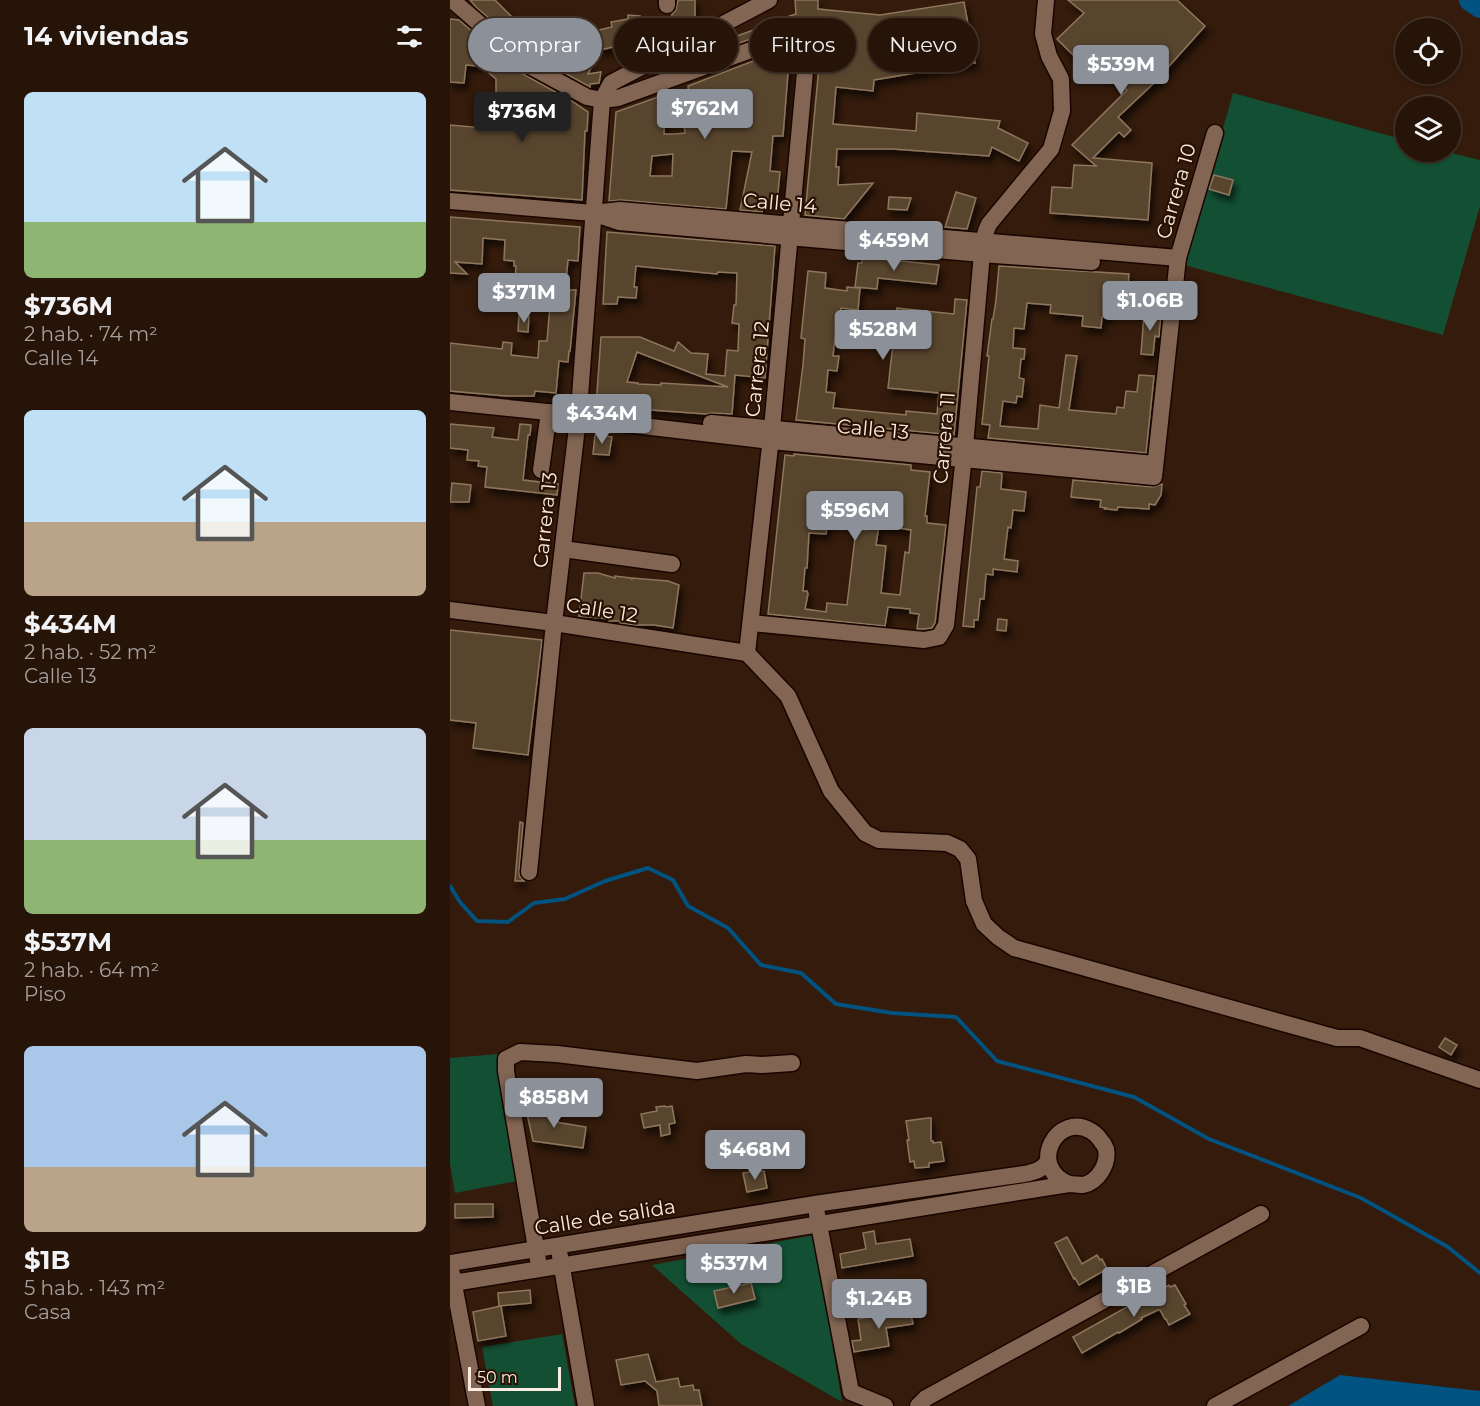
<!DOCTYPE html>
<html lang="es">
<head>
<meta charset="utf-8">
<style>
  :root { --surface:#271408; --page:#2f1d12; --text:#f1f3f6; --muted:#a49e9c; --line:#433329; --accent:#8c9099 }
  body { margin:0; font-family:Montserrat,sans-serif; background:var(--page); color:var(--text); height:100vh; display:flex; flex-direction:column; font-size:22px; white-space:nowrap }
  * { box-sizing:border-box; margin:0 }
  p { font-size:20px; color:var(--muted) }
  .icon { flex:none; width:33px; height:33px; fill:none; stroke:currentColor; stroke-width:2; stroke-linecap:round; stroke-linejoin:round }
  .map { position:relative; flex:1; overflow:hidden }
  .details { display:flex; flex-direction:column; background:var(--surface); width:450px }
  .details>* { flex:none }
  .top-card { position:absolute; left:18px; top:18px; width:570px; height:54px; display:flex; gap:12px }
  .tools { position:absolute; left:945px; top:18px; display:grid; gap:12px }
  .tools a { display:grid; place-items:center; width:66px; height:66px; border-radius:50%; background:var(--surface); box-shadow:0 2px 4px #0004,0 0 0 2px var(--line); font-size:30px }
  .scale { position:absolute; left:18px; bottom:15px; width:93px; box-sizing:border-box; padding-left:6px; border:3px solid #fcebe0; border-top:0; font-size:16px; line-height:21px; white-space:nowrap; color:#fcebe0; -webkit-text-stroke:4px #291203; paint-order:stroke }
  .price { position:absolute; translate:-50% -51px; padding:0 14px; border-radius:6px; background:var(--accent); color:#fff; font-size:20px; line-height:39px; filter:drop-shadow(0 2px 3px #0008) }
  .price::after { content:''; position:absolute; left:50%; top:36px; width:18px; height:14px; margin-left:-9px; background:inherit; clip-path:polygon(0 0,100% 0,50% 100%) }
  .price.selected { background:#222; color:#fff }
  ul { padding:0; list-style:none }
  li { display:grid; align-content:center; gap:12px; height:318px; padding:0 24px }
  li span { display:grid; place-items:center; height:186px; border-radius:9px; color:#555 }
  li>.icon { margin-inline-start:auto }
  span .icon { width:108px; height:108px; fill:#fffc; stroke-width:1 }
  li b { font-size:26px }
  h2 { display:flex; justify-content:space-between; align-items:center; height:72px; padding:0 24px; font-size:26px }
  .pill { padding:0 21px; border-radius:27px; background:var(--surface); box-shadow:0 2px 4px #0004,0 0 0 2px var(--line); font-size:21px; line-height:54px }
  .pill.selected { background:var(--accent); color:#fff }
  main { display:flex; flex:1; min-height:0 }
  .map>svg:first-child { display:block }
</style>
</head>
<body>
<main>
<section class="details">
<h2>14 viviendas<svg class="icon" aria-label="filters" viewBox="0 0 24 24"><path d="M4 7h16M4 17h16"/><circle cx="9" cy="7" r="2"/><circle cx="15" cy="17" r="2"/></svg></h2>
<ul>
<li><span style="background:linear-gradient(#bfe0f5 70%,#8fb573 0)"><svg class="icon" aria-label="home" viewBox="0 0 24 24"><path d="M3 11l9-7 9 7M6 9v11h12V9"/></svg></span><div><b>$736M</b><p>2 hab. · 74 m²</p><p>Calle 14</p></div></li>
<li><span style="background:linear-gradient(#bfe0f5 60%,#b9a48a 0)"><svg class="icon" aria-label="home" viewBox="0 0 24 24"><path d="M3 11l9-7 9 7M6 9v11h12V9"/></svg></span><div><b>$434M</b><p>2 hab. · 52 m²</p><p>Calle 13</p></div></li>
<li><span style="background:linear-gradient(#c9d6e8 60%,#8fb573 0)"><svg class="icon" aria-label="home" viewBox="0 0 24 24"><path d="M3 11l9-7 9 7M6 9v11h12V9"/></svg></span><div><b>$537M</b><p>2 hab. · 64 m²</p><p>Piso</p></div></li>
<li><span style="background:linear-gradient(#a9c7e8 65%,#b9a48a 0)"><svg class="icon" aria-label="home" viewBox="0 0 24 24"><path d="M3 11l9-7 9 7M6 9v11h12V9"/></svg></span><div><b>$1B</b><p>5 hab. · 143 m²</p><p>Casa</p></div></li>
</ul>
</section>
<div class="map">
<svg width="1030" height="1406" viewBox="0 0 1030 1406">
  <defs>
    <filter id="shadow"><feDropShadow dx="3.5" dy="6" stdDeviation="3" flood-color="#0009"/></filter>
  </defs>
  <rect width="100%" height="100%" fill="#341b0b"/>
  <g fill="#135033">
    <path d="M783,93L955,140L956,152H997L1030,160V206L993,335L734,265Z"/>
    <path d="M48,1054L67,1181L5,1193L0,1164V1058Z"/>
    <path d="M364,1235L392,1402L291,1344L202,1265Z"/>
    <path d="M112,1334L125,1406H43L32,1347Z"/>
  </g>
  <path fill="#005381" d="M890,1375L1030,1391V1406H838Z"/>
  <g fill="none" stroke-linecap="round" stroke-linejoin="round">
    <path stroke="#005381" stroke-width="4" d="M0,886L10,902L27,921L58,922L84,903L115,899L155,881L198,868L223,880L238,906L278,928L311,965L351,973L386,1004L442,1013L506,1017L547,1061L684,1097L759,1139L911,1198L998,1247L1030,1273"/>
    <path stroke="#005381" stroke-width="22" d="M1020,0L1030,7"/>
  </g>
  <g fill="#59442d" stroke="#8e765d" stroke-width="1.5" fill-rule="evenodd" filter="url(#shadow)">
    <path d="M20,0H45L66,21L60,27L62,28L57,33L27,8Z"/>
    <path d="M228,0H245V27L235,26V32L226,37H216L217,42L206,47L178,50L176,44L150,50L144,31L162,27L161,22L178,19V15L190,16L188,30L221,27L222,14L226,10Z"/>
    <path d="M345,0H368V9L430,15L514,2L525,63L424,80L423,91L386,87L383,124L466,131L467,113L550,121L548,128L578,143L569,161L542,147L539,156L443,149H387L386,167H389L388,185L423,183L394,219L355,215L373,24H368L361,19H355L276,48L273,41L312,27V25L346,14Z"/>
    <path d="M618,0H727L755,26L704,83L668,117L681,130L674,137L669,132L643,158L702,163L698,220L600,213L602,187L622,188L624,165L646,166L622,145L677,90L644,63L640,67L631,57L628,60L607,39L634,13Z"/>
    <path d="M0,19L9,20L32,40L28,66L16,65L14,83L0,82Z"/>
    <path d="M65,33L76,43L78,40L106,55L123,62L125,58L142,66L138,74L151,72L149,83L140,84V87L82,55L62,38Z"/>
    <path d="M340,47L333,136H323L320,171L330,172L327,202L312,201V212L290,210L302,152L282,151L276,209L171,200L159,201L166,112L219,93L221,106L215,107L214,134H225L235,133L233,116L241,115L238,86ZM223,154L222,176H200L202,156Z"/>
    <path d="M50,56L71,73L120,100L138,112L137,131H135L132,200L0,190V125L46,129V79L39,73Z"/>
    <path d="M764,175L783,180L779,195L759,189Z"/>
    <path d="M506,192L526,198L517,229L495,227Z"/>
    <path d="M439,197L461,198L457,210L438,209Z"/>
    <path d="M0,217L130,227L128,261L118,260L115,290H126L120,351H119L118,362L109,361L106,393L85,391L84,396H56L0,391V343L52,349L53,342L62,343L61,355L88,358L89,341H97L101,293L78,291L77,301L64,297L66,266H64V261L54,260L55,240L33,238L32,264L5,262L17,274L0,273Z"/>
    <path d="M157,232L325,246L315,378L285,375L282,414L262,413L256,414L146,406L151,337H190L224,351L228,342L241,353L258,354L256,374L275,376L277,350L288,351L289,324L282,323L284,305H286L287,273L268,272L267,274L186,266L184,287H187L186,298L168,297L167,304H153ZM187,352L278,387L211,383V385L188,384V383L177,382Z"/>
    <path d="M413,257L489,265L486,284L428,278L427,289L405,287L408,263H412Z"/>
    <path d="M549,266L679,274L678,286L661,284L658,317H652L651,328L632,326L633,316L600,313L601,305L577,303L574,329L564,328L563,348L575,349L574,359H571L569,378L574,379L572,397L567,396L566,403L553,401L550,426L588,429L590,405L609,408L616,355L627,356L619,410L666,414L667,407L674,408L676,391L687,392L689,375L704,376L696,453L538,438L540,425L532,424L539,356H537L542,319H543L546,300Z"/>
    <path d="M358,271L376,273L375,288L397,291V287L410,288L408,310L391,308L389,329H386L383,356H389L387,371L378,370L376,392L385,393L383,408L456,415V411L487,414L489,393L438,388L447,308L504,314L505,299L517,300L504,435L346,420L353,365L355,339L351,338Z"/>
    <path d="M694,313L711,314L709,337L705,336L703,355L691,354Z"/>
    <path d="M69,315L79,316L78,332L68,331Z"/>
    <path d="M0,424L44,428L42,437L68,440L70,424L81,425L80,435H78L73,480L108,484L107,495L35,487L37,467L28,466L29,461L17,460L18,450L0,448Z"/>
    <path d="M145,435L162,437L159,455L143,454Z"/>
    <path d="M344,454L461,465V470L480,472L475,516H477V523L496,525L485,623L482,628L473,629H467L469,614L460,613V609L438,607L435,626L318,614L335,455L344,456ZM388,492L421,495L417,530L406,529L397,605L377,603L376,612L355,609L358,594L357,591H353L355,568H357L359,533L376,534L380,506L386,507ZM429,525L461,530L459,553L455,552L450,595L431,593L436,546L426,545Z"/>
    <path d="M532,471L552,473L551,489L576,492L574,511L563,510L561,528L558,527L554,559L568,561L567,572L543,569V575L536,574L534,599H530L528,620H524V627L513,626L527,487H530Z"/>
    <path d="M623,480L703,487L712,484L711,495L705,505L699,504V509L668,507L667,510L655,509L656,508L650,507L651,500L621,497Z"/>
    <path d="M2,483L21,485L19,502H0Z"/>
    <path d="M134,573H148L165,578V576L181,578L182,580V578L218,581L229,585L223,628L204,625H185L170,623V621H159L160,619L129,616Z"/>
    <path d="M548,619L557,620L556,631L547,630Z"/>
    <path d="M0,630L92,640L78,755L23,748L26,723L0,720Z"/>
    <path d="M70,822L73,823L69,872L70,877L74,881H65Z"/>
    <path d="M995,1038L1007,1045L1001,1055L989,1047Z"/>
    <path d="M104,1105L106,1122L136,1127L133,1148L83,1141L76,1109Z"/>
    <path d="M215,1106L216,1107L222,1106L225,1123L219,1124L220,1134L211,1136L210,1125L194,1128L191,1114L207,1111L206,1107Z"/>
    <path d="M478,1118H481V1141H483V1143L491,1142L494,1161L479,1163V1167L465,1168L464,1161L460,1162L457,1140H459L456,1121Z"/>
    <path d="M306,1171H314L317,1188L297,1192L293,1173Z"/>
    <path d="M5,1204H43V1217L5,1218Z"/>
    <path d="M424,1231L426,1244L460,1239L463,1256L392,1268L390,1254L416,1249L413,1233Z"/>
    <path d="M617,1237L632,1264L647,1255L650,1260L652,1259L657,1269L629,1285L625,1278L624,1279L605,1243Z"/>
    <path d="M301,1283L305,1299L268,1308L264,1291Z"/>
    <path d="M719,1285L720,1287L725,1285L736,1304L734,1305L740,1314L719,1325L716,1319H715L710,1310H708L691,1318L692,1319L669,1333L668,1332L632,1353L623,1337L684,1303L686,1307L712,1294L711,1290Z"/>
    <path d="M80,1290L81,1303L49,1306L48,1293Z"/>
    <path d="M51,1306L56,1336L28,1341L23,1312Z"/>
    <path d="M460,1310L463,1324L436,1328L439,1346L404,1352L402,1341L411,1340L408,1319Z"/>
    <path d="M198,1354L206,1382L228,1378L230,1387L243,1385L244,1390H249L252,1406H209L207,1391L195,1381L171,1385L166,1360Z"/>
  </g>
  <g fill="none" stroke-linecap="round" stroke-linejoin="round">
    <g stroke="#1a0500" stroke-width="19">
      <g id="minor">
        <path d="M2,0L76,64L137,97L152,100L168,98L359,29L322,428L297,653L338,696L381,791L415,833L429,840L497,843L510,849L518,859L524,901L534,924L548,937L564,948L887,1038H910L1030,1080"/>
        <path d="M217,5V0"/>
        <path d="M0,201L143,213L170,210L728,258"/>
        <path d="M148,215L169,222L532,254L642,262"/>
        <path d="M0,402L137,416"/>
        <path d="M141,416L150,421L321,441L704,477L728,258L765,133"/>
        <path d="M261,423L705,464"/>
        <path d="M91,470L99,412"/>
        <path d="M113,549L222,564"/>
        <path d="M0,610L104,623L297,653"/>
        <path d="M301,623L474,640L489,637L496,625L515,446L533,242L536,231L539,224L601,149L612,111L611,79L599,56L593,34L596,0"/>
        <path d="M79,872L104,623L129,410L152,100L161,83L319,0"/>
        <path d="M367,1214L401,1392L435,1406"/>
        <path d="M110,1256L136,1406"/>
        <path d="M88,1260L56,1071V1059L70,1052L107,1054L247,1071L296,1064L312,1065L342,1063"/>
        <path d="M0,1263L365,1204L574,1174C585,1172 591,1170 598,1162"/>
        <path d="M2,1274L27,1406"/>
        <path d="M3,1283L619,1184C623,1184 629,1185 633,1185C648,1182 659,1164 656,1149C655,1146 653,1143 651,1141C648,1136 646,1134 641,1131C608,1111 576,1166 619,1184"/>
        <path d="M468,1406L476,1398L811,1214"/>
        <path d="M765,1406L911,1326"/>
      </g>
    </g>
    <use href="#minor" stroke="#826553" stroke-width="16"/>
  </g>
  <g text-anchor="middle" stroke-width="4.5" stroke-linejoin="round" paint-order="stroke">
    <g font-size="20" fill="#fcebe0" stroke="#291203">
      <text transform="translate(726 191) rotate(-74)" y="7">Carrera 10</text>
      <text transform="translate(330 203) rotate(5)" y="7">Calle 14</text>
      <text transform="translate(307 369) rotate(-84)" y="7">Carrera 12</text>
      <text transform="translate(423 429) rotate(5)" y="7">Calle 13</text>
      <text transform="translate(494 438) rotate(-85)" y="7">Carrera 11</text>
      <text transform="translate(95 520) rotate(-84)" y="7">Carrera 13</text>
      <text transform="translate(152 610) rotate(9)" y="7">Calle 12</text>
      <text transform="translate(155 1217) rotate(-9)" y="7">Calle de salida</text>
    </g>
  </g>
</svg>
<div class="tools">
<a><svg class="icon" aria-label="locate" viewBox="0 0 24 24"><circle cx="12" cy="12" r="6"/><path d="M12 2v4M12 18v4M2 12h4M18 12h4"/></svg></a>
<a><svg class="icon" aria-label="layers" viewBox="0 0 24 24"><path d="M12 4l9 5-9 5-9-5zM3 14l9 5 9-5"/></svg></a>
</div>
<div class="scale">50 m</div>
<b class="price" style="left:671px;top:96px">$539M</b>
<b class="price" style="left:255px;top:140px">$762M</b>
<b class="price selected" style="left:72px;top:143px">$736M</b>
<b class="price" style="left:444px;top:272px">$459M</b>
<b class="price" style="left:74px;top:324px">$371M</b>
<b class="price" style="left:700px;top:332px">$1.06B</b>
<b class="price" style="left:433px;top:361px">$528M</b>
<b class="price" style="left:152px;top:445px">$434M</b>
<b class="price" style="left:405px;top:542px">$596M</b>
<b class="price" style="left:104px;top:1129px">$858M</b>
<b class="price" style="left:305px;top:1181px">$468M</b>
<b class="price" style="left:284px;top:1295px">$537M</b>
<b class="price" style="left:684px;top:1318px">$1B</b>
<b class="price" style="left:429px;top:1330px">$1.24B</b>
<div class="top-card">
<a class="pill selected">Comprar</a>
<a class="pill">Alquilar</a>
<a class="pill">Filtros</a>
<a class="pill">Nuevo</a>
</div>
</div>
</main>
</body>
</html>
